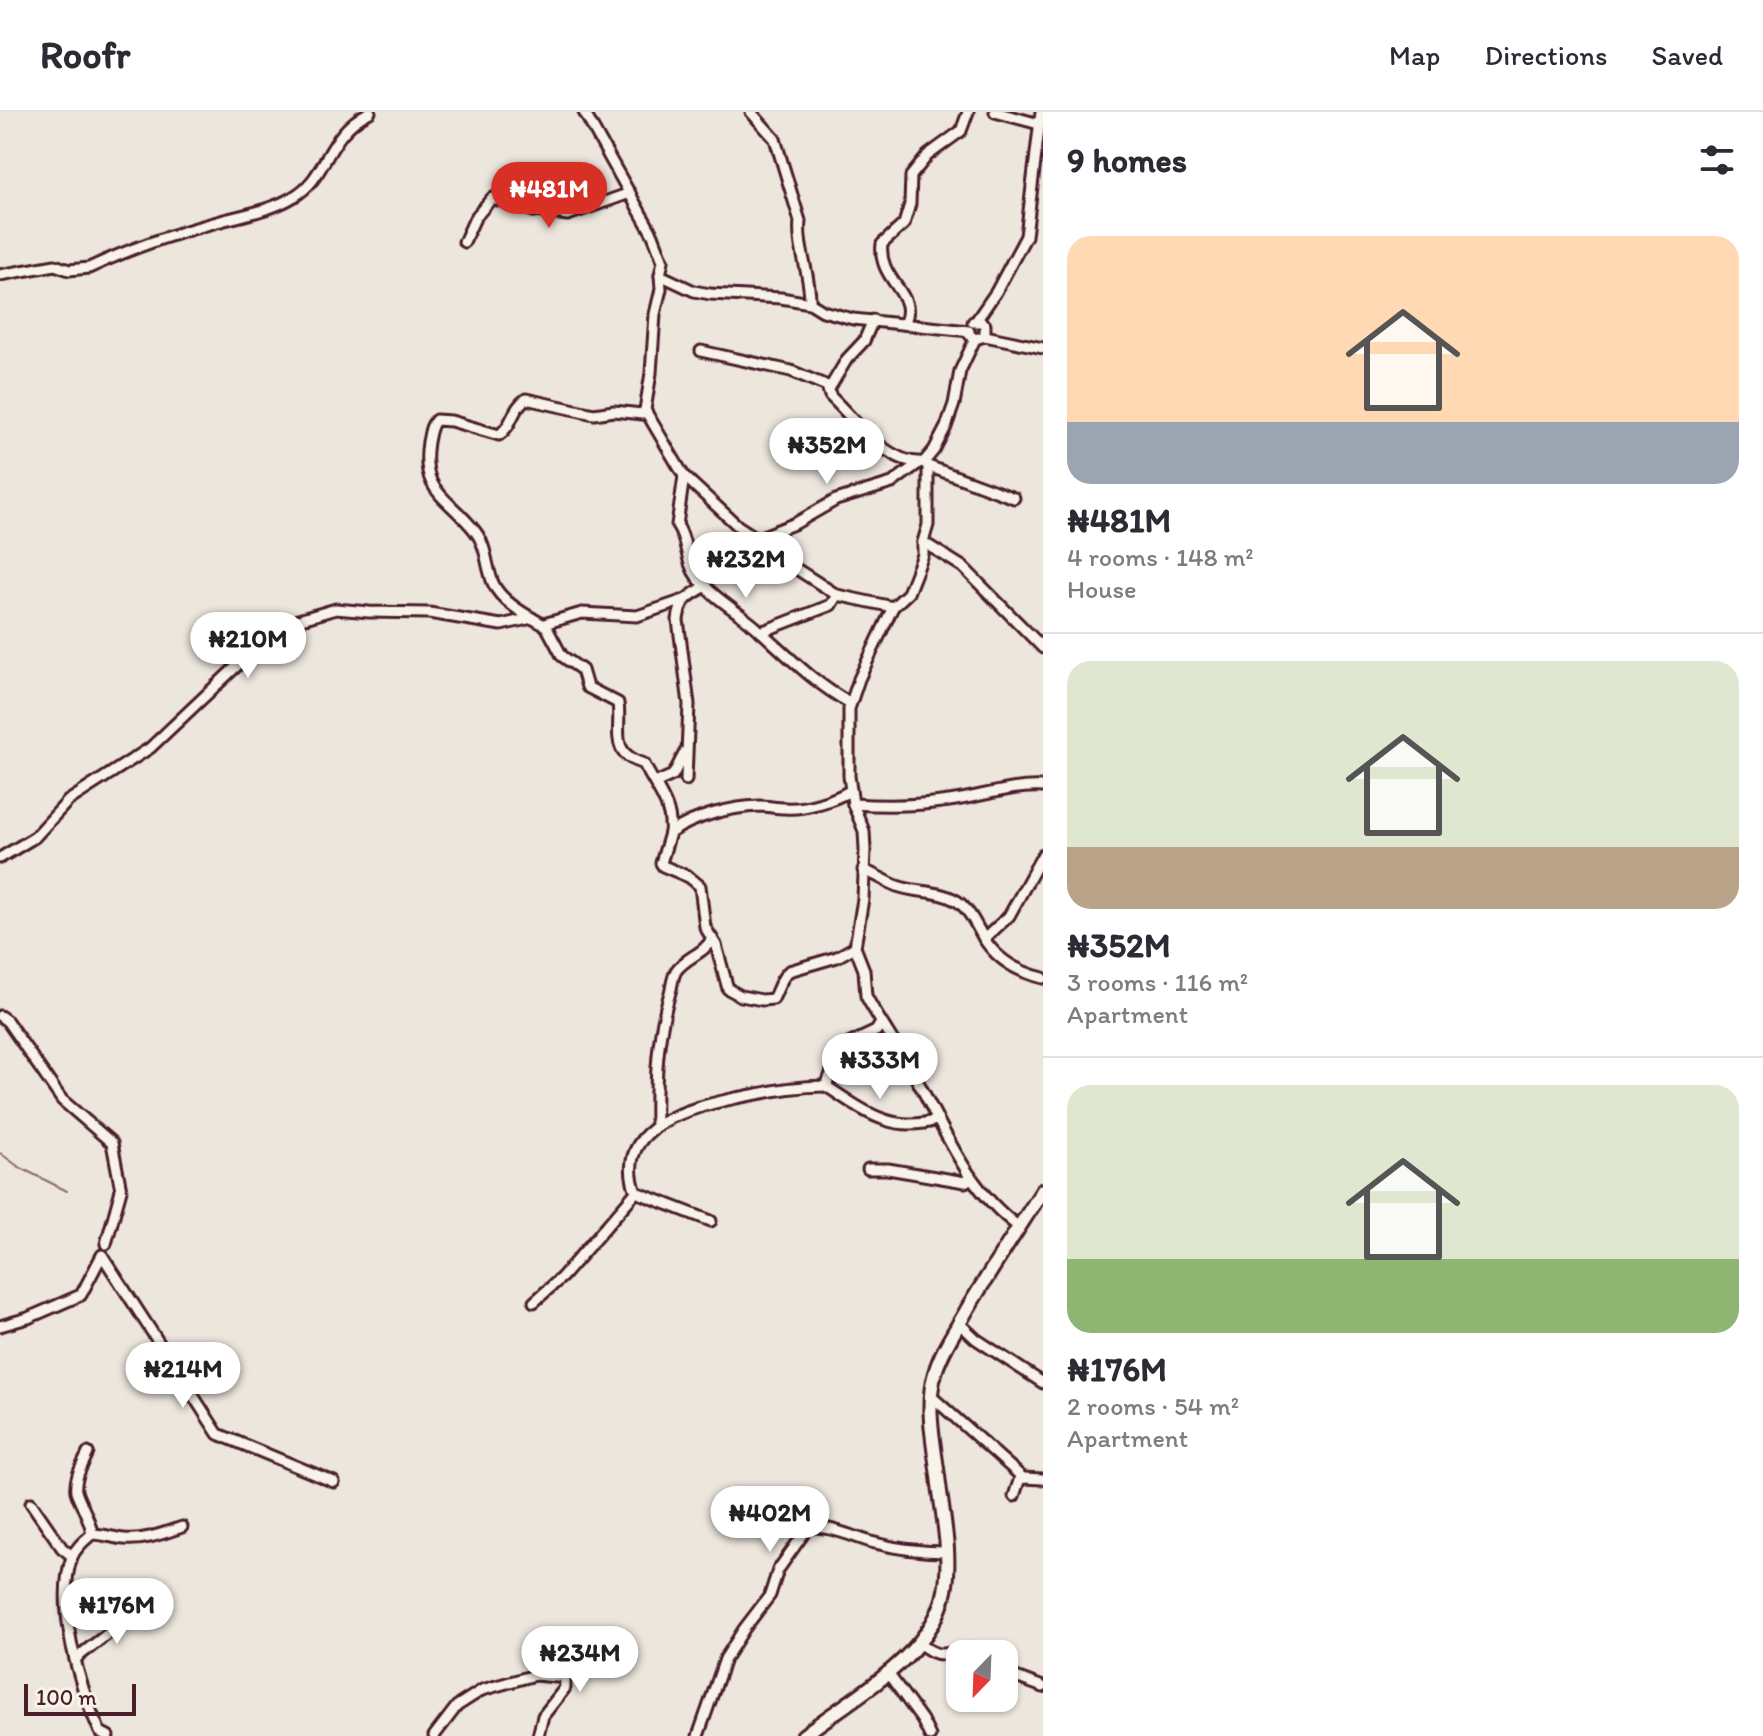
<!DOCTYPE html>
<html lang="en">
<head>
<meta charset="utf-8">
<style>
  :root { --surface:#fff; --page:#f7f7f7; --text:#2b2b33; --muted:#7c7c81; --line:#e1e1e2; --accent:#d93025 }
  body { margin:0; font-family:Itim,sans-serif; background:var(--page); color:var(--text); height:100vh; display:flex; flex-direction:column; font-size:30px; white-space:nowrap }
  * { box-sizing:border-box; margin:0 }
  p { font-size:26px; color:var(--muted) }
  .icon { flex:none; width:44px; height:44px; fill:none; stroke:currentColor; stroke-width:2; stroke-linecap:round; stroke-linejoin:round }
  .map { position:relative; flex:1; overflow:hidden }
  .side { display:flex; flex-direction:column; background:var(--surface); width:720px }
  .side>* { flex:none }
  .needle { width:52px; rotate:203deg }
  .controls { position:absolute; left:946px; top:1528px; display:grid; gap:16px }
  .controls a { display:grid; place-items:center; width:72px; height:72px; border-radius:16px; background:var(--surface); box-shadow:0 2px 6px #0004; font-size:40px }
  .scale { position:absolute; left:24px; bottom:20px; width:112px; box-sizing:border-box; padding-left:8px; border:4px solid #4a1f2b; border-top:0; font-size:22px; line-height:28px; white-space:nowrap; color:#4a1f2b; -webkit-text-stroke:6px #f7f3e8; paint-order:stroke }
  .price { position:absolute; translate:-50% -68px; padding:0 18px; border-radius:28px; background:#fff; color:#222; font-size:26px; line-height:52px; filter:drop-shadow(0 2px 4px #0008) }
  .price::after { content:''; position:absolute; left:50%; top:48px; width:24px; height:18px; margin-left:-12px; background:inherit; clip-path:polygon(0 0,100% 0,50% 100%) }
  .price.current { background:var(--accent); color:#fff }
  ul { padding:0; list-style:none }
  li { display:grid; align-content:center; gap:16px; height:424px; padding:0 24px }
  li+li { border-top:2px solid var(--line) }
  li span { display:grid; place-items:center; height:248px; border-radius:24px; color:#555 }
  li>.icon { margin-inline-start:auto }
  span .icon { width:144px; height:144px; fill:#fffc; stroke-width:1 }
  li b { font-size:34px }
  h2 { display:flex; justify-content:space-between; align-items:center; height:96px; padding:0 24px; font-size:34px }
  header { display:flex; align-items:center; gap:48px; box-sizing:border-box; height:112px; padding:0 40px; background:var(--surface); border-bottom:2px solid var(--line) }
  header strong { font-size:38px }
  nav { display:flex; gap:44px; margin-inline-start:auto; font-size:28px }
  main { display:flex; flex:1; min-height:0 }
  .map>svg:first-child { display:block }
</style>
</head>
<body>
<header>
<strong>Roofr</strong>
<nav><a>Map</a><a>Directions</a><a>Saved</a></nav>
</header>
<main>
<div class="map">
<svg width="1043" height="1624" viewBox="0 0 1043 1624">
  <rect width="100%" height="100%" fill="#ece6dd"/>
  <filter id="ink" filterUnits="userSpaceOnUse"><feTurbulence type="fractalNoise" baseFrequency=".0125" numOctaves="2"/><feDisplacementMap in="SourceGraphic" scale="16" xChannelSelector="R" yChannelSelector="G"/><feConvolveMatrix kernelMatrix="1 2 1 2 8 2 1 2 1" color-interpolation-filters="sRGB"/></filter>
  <g filter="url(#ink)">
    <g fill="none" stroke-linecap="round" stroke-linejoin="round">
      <path stroke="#896c6f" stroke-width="2" d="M0,1041L19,1055L67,1079"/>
      <g stroke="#4a1f2b" stroke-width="15">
        <g id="street">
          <path d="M584,0L653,123L663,149L660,163L694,179L710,182L781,186L810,191L823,199L853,207L969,219"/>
          <path d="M751,0L775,27L800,109C797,137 811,163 810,191"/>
          <path d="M995,0L1039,12"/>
          <path d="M464,130L475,106L492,86L534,99L568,103L630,81"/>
          <path d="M0,163L55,153L69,158L89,156C127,138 176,121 217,110C242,103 270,99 293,85C329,65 325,22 370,0"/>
          <path d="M660,163L661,177L655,202L651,261L645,298L684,364L738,414L769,434L795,456L837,483L893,495"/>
          <path d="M873,208L864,229L847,247L829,277L830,284C855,307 886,353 924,350"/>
          <path d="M976,209L996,180L1026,124L1041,0"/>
          <path d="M973,210H981L985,213V224"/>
          <path d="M904,212C920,182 877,169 882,132L904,112L910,92L911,64L928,43L961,19L968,0"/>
          <path d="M970,223L975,227L985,224L1043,236"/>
          <path d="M975,227L960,259L954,292L946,315L934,338L924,350L928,354V413L923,430V443L908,481L893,495L859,567L849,597V664L853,692L864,719L865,738L863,787L855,835L864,858L866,884L871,893C888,922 907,949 923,979C949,1029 972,1081 1019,1115"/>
          <path d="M701,239L791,259L827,274L829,281"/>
          <path d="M928,354L1014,386"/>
          <path d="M684,364L677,413C688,429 685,449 697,465C713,486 739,500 758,517C787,543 815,572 850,591"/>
          <path d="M758,426L796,411L836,388L892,371L919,351"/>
          <path d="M923,430L963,455L1043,536"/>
          <path d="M546,514C528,504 501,490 493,471C486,454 487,434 475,419C449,385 420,382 428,330C430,321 430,314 436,308L451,309L499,323C513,314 512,296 526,287L594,302L614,299L642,302L645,298"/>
          <path d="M761,520L831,493L837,483"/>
          <path d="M686,668L689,592L678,508C681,486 688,485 706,474"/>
          <path d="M655,671L673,663L685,640"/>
          <path d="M851,678C836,688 803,698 785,696C776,696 768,694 760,694C730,695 695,704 670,721L661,751L663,754L689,765L700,774L705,815L716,833L728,877L741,884L762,888L773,887C778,878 781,865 789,859L837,845L855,835"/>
          <path d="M853,692C885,694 917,694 949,689C981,685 1011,673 1043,675"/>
          <path d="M670,721C673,693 655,675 644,652C608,641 622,619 618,591L587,575L582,558L562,544L546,514L547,511L582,501L637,504L684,488"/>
          <path d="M0,746L35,725L68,689L150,636L258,534L288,511L336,497L369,500L429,501L501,513L532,506"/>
          <path d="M863,758C875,762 885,769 897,774C916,781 939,778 957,789C969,797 976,813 983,825C996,847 1018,860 1043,866"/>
          <path d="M984,827L1009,804L1043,742"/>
          <path d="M0,904L7,909L62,988L112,1031L121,1078L106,1132"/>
          <path d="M826,974C863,998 891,1022 937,1008"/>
          <path d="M656,1014C655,967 657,922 671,877C672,872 673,864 676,859C685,845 705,842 712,826"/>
          <path d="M868,1057H888L965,1070L970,1067L967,1060"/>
          <path d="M711,1109L636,1080C612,1015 689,996 736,986C769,980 792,974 826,974L842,935L876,919L881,911"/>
          <path d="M534,1190L562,1165L636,1080"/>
          <path d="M959,1211L976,1227L1043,1271"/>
          <path d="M0,1214L28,1206L81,1183L102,1143L218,1322L334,1370"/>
          <path d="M931,1284L1023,1366"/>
          <path d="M88,1341C83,1352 74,1366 76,1379C80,1394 90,1404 92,1422"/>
          <path d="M1014,1384L1019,1369L1023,1366L1043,1367"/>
          <path d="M31,1391L62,1436L72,1444"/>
          <path d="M918,1531C925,1535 934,1543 943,1542C959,1541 966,1532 982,1542"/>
          <path d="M75,1547L123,1510L146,1500"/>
          <path d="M1004,1556L1016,1565L1043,1575"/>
          <path d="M887,1560L922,1608L930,1624"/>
          <path d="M108,1624L100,1620C79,1574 55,1493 72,1445C76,1435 85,1428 92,1422C104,1422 113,1426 124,1427C144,1429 164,1421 182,1415"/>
          <path d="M434,1624L457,1594L482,1578L535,1563L557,1565L564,1562"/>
          <path d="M538,1624L543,1604L565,1576C563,1551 580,1539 600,1529"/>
          <path d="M698,1624L725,1547L744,1517L770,1483L778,1458L807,1417C823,1410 858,1427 875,1431C898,1437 923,1440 947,1440"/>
        </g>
      </g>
      <g stroke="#4a1f2b" stroke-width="18">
        <path id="secondary" d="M803,1624C851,1586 933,1544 945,1479C952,1442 942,1401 938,1364C934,1332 925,1293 935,1261C941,1239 957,1216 968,1196C992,1156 1018,1117 1043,1078"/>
      </g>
      <use href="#street" stroke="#f7f3e8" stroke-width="9"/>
      <use href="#secondary" stroke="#f7f3e8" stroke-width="12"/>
    </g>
  </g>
</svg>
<div class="controls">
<a><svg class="needle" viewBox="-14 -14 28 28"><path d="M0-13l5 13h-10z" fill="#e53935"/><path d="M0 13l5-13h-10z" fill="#7c7c81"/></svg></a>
</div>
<div class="scale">100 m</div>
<b class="price current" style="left:549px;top:118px">₦481M</b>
<b class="price" style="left:827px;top:374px">₦352M</b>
<b class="price" style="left:746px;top:488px">₦232M</b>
<b class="price" style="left:248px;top:568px">₦210M</b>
<b class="price" style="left:880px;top:989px">₦333M</b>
<b class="price" style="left:183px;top:1298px">₦214M</b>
<b class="price" style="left:770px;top:1442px">₦402M</b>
<b class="price" style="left:117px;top:1534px">₦176M</b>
<b class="price" style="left:580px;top:1582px">₦234M</b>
</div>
<section class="side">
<h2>9 homes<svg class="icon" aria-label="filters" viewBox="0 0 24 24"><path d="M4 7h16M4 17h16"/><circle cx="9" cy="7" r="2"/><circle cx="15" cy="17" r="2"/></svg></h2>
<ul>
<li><span style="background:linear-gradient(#ffd9b3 75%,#9aa5b1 0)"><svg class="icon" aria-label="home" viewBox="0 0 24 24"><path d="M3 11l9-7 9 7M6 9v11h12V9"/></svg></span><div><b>₦481M</b><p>4 rooms · 148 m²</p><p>House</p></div></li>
<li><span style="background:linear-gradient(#dfe7d0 75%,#b9a48a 0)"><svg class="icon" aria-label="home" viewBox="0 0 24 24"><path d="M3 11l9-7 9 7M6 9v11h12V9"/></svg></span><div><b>₦352M</b><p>3 rooms · 116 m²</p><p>Apartment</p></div></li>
<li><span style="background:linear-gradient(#dfe7d0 70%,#8fb573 0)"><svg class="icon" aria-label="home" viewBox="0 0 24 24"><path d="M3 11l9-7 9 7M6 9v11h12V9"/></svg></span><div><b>₦176M</b><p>2 rooms · 54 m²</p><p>Apartment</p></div></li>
</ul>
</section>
</main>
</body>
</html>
